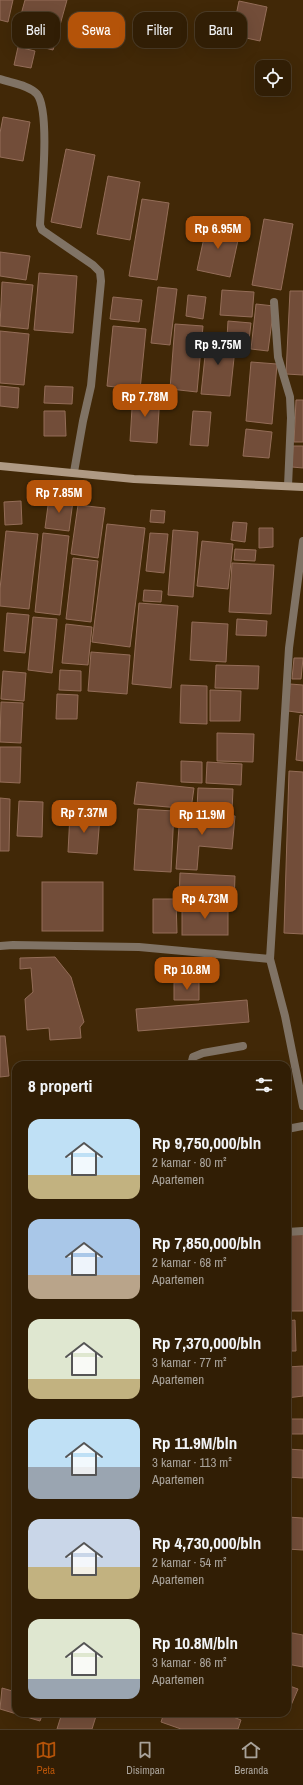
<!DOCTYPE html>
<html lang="id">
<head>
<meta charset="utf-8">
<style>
  :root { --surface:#311e05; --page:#3d2b13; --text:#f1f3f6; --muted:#a8a29a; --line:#4c3c27; --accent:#b45309 }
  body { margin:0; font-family:"Archivo Narrow",sans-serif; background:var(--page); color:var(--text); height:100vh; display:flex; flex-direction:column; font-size:15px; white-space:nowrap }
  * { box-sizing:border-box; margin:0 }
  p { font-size:13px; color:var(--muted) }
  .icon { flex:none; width:22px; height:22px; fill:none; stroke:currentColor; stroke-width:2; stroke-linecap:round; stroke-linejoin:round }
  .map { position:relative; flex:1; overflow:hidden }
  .details { position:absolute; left:12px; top:1061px; width:279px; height:656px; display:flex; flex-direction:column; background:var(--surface); border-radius:12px; box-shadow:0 4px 16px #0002,0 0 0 1px var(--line) }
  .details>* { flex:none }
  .banner { position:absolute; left:12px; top:12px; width:279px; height:36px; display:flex; gap:8px }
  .controls { position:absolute; left:255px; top:60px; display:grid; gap:8px }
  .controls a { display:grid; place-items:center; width:36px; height:36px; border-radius:8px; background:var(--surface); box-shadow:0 4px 16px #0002,0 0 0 1px var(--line); font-size:20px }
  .price { position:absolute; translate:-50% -34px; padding:0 9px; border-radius:8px; background:var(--accent); color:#fff; font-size:13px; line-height:26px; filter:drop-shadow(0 1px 2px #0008) }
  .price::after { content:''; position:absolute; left:50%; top:24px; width:12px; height:9px; margin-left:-6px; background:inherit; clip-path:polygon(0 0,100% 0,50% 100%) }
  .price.active { background:#222; color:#fff }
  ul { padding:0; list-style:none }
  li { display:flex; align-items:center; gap:12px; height:100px; padding:0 16px }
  li span { display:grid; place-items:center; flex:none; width:112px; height:80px; border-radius:12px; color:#555 }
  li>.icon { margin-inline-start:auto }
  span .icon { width:48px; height:48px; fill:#fffc; stroke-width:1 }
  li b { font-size:17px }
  h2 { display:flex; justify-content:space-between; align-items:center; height:48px; padding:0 16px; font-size:17px }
  .chip { padding:0 14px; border-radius:12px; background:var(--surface); box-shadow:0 4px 16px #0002,0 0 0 1px var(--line); font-size:14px; line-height:36px }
  .chip.active { background:var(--accent); color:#fff }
  .tabs { display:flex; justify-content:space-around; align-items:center; height:56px; border-top:1px solid var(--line); background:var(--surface); font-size:11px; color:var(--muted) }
  .tabs a { display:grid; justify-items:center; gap:2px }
  .tabs .active { color:var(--accent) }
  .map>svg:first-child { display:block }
</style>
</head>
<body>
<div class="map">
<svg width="303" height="1729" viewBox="0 0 303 1729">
  <rect width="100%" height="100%" fill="#412807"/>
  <g fill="#724d39" stroke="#946d58">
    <path d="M0,0H13L8,22L0,20Z"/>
    <path d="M25,0H67L53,50L14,40Z"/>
    <path d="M239,1L267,7L260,41L232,35Z"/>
    <path d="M18,47L35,51L31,68L14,65Z"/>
    <path d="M3,117L30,122L23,161L0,157V133Z"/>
    <path d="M66,149L95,155L81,228L51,222Z"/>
    <path d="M108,176L140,182L130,240L97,234Z"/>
    <path d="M142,199L169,203L157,280L129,276Z"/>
    <path d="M264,219L293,224L281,290L252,285Z"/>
    <path d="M207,224L240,231L230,277L197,270Z"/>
    <path d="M0,252L30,256L26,280L0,276Z"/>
    <path d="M39,273L77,276L73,333L34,330Z"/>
    <path d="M2,282L33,285L28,329L0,326Z"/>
    <path d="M158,287L177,289L170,345L151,343Z"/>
    <path d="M222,290L254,292L252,317L220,315Z"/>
    <path d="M290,291H303V375L286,374Z"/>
    <path d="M188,295L206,297L203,319L186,316Z"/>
    <path d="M113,297L142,300L139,322L110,319Z"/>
    <path d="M256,304L274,306L268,351L251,349Z"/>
    <path d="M228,321L251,323L249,340L227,338Z"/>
    <path d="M175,324L203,326L197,392L170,389Z"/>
    <path d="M113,326L146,329L140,390L107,386Z"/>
    <path d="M0,331L29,334L24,385L0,383Z"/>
    <path d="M207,337L236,339L230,396L201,394Z"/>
    <path d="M251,362L277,364L272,424L246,421Z"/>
    <path d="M0,386L19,388L18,408L0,406Z"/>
    <path d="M45,386L73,387L72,404L44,403Z"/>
    <path d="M133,392L160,394L157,443L130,441Z"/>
    <path d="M296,400H303V442H294Z"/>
    <path d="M44,411H65L66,436H44Z"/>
    <path d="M193,411L211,412L208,446L190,445Z"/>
    <path d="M246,429L272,432L269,458L243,456Z"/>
    <path d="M293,446H303V468L292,467Z"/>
    <path d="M49,498L73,501L69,531L45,528Z"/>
    <path d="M21,501L22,524L5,525L4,502Z"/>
    <path d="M78,505L105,508L98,558L71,554Z"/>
    <path d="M151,510L165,511L164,523L150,522Z"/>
    <path d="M233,522L247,523L245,542L231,540Z"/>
    <path d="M107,524L145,528L130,647L92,642Z"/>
    <path d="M259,528H273V547L259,548Z"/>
    <path d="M173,530L198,532L193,597L168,595Z"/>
    <path d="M6,531L38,534L29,609L0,606V589Z"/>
    <path d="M43,533L69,536L60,615L35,612Z"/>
    <path d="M150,533L168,534L164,573L146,571Z"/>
    <path d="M202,541L233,544L228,589L197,586Z"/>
    <path d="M235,549L256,550L255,561L234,560Z"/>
    <path d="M73,558L98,561L91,622L66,619Z"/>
    <path d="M232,563L274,565L271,614L229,612Z"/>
    <path d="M144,590L162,591L161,602L143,601Z"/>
    <path d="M139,603L178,606L171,688L132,684Z"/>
    <path d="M7,613L29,615L25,653L4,651Z"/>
    <path d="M33,617L57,619L52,673L28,670Z"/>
    <path d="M237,619L267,621L266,636L236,635Z"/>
    <path d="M192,622L228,624L226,662L190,660Z"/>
    <path d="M66,624L92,627L88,665L62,663Z"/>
    <path d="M91,652L130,655L127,694L88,691Z"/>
    <path d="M294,658H303L301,679H292Z"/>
    <path d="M216,665L259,666L258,689L215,688Z"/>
    <path d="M60,670L81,671V691L59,690Z"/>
    <path d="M3,671L26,673L24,701L1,699Z"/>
    <path d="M290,684L303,685V713L288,711Z"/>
    <path d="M181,685L207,686V724L180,723Z"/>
    <path d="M210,690L241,691L240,721H210Z"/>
    <path d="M57,694L78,695L77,719H56Z"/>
    <path d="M1,702L23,703L21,743L0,742Z"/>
    <path d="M300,715L303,716V761L296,760Z"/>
    <path d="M217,733L254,734L253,762L217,761Z"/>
    <path d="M0,747H21L20,783L0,782Z"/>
    <path d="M181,761L202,762V783L181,782Z"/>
    <path d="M207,762L242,764L241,785L206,783Z"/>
    <path d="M289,771L303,772V934L284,933Z"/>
    <path d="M137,782L194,788L191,809L134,804Z"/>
    <path d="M198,788L233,789L232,811L197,809Z"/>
    <path d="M0,798L10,799L9,851H0Z"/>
    <path d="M19,801L43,802L42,837L17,836Z"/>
    <path d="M138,809L174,811L171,872L134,870Z"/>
    <path d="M180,812L235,816L232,849L199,846L197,870L176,869Z"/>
    <path d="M70,814L100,816L97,854L68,852Z"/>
    <path d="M180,873L235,876L234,904L179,902Z"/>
    <rect x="42" y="882" width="61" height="49"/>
    <path d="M153,899H176L177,933H153Z"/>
    <rect x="182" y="904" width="46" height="31"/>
    <path d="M55,957L71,977L84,1022L80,1027L81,1038L50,1040L49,1028L27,1030L25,999L33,992L31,968L20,969V958Z"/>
    <path d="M199,982V1000H174V983Z"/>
    <path d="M247,1000L249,1022L138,1031L136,1009Z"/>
    <path d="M0,1036H5L9,1076L0,1077Z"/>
    <rect x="287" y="1234" width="16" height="77"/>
    <path d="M295,1320L296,1351H287V1321Z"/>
    <path d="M303,1366V1396L287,1398V1367Z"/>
    <rect x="287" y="1419" width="16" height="15"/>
    <path d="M287,1449L303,1450V1478L287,1477Z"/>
    <path d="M287,1517L303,1518V1550L287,1549Z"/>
    <path d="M287,1632L303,1635V1667L287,1664Z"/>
    <path d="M287,1685L298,1689L289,1710L287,1709Z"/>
    <path d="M2,1688L16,1692V1713H43L40,1721L0,1709Z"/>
    <path d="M62,1713H97L92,1729H57Z"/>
    <path d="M164,1713H223L241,1720L238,1729H181L161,1722Z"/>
  </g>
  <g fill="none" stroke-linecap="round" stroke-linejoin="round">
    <g stroke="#807365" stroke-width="8">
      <path d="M0,79C11,83 29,85 37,94C51,112 41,200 40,225L42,230L93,265L100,272L101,281L91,386L83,421L74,472"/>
      <path d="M191,1065L193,1057L203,1053L243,1046"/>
      <path d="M287,1129L303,1126"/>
    </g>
    <g stroke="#807365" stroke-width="8">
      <path d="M274,302L278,357L290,397L291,418L288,486"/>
      <path d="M0,946L13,945L139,947L270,959L289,648L303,541"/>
      <path d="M270,959L285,1016L303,1106"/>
      <path d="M287,1232L303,1231"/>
    </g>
    <path stroke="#af9a84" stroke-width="8" d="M0,466L134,479L303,487"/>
  </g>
</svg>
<div class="controls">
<a><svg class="icon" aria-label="locate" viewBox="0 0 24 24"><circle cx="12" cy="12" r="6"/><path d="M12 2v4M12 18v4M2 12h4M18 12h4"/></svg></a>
</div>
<b class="price" style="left:218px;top:250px">Rp 6.95M</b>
<b class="price active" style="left:218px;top:366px">Rp 9.75M</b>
<b class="price" style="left:145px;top:418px">Rp 7.78M</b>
<b class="price" style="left:59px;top:514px">Rp 7.85M</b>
<b class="price" style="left:84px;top:834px">Rp 7.37M</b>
<b class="price" style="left:202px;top:836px">Rp 11.9M</b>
<b class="price" style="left:205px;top:920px">Rp 4.73M</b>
<b class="price" style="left:187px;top:991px">Rp 10.8M</b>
<div class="banner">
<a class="chip">Beli</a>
<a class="chip active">Sewa</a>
<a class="chip">Filter</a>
<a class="chip">Baru</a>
</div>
<section class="details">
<h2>8 properti<svg class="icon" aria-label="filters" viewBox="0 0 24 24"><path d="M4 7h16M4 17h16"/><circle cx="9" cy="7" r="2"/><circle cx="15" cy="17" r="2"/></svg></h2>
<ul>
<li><span style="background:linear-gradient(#bfe0f5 70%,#c2b280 0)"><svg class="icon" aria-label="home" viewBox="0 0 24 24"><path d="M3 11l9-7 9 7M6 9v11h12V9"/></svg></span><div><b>Rp 9,750,000/bln</b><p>2 kamar · 80 m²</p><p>Apartemen</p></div></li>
<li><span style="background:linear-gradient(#a9c7e8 70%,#b9a48a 0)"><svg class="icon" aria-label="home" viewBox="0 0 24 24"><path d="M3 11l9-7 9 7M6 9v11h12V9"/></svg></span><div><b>Rp 7,850,000/bln</b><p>2 kamar · 68 m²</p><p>Apartemen</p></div></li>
<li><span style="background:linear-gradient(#dfe7d0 75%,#c2b280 0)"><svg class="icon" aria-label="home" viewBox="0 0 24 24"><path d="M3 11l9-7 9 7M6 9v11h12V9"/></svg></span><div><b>Rp 7,370,000/bln</b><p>3 kamar · 77 m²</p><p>Apartemen</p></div></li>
<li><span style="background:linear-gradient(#bfe0f5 60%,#9aa5b1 0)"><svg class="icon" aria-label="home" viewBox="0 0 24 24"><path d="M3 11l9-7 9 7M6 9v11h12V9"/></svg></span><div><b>Rp 11.9M/bln</b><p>3 kamar · 113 m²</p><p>Apartemen</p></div></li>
<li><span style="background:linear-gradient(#c9d6e8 60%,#c2b280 0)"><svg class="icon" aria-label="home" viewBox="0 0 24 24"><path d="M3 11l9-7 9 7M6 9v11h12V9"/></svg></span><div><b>Rp 4,730,000/bln</b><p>2 kamar · 54 m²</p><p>Apartemen</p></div></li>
<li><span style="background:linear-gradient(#dfe7d0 75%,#9aa5b1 0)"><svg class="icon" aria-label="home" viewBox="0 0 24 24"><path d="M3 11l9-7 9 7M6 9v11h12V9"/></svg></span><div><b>Rp 10.8M/bln</b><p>3 kamar · 86 m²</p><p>Apartemen</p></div></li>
</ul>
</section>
</div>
<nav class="tabs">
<a class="active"><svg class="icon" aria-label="map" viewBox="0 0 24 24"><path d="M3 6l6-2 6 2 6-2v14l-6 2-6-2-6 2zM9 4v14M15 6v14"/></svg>Peta</a>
<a><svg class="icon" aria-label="saved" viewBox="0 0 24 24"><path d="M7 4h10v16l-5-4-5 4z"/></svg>Disimpan</a>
<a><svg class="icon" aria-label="home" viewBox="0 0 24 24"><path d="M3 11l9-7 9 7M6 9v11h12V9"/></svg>Beranda</a>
</nav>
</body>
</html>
